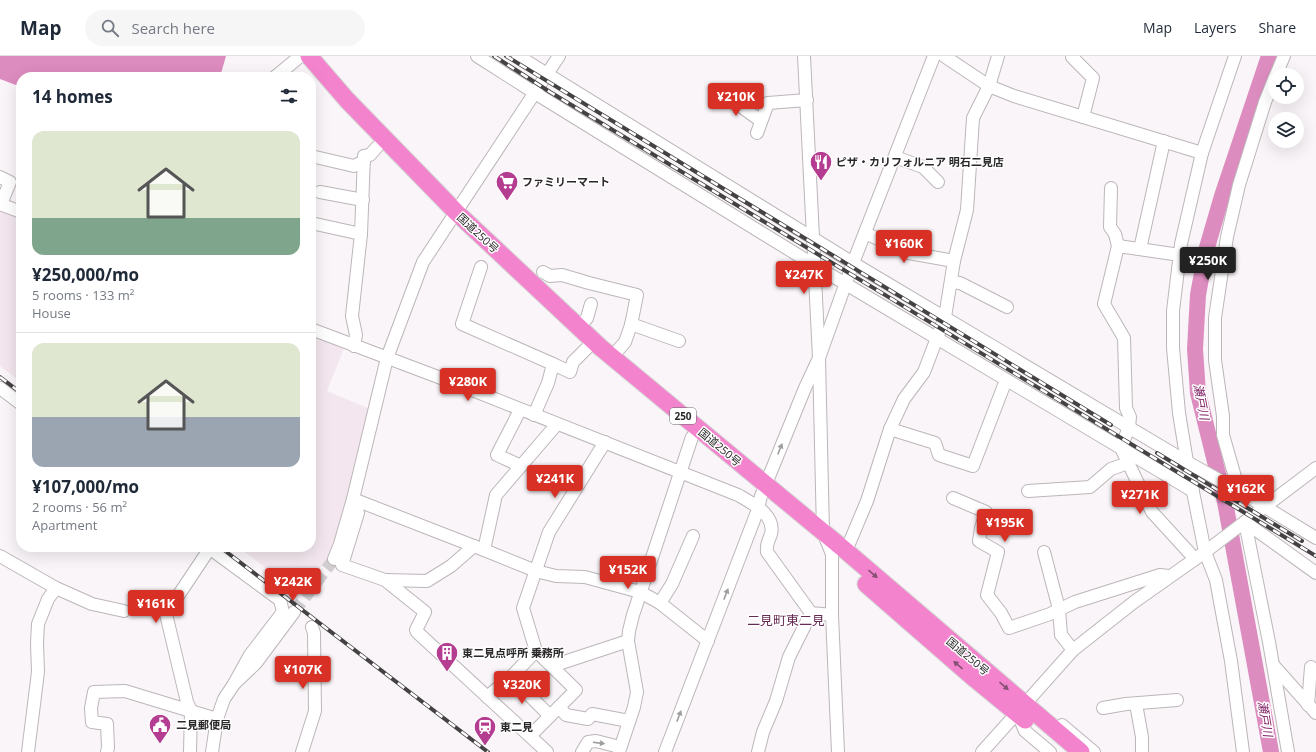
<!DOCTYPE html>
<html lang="en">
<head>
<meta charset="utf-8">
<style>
  :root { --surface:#fff; --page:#f6f6f7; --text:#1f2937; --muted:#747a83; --line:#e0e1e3; --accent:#d93025 }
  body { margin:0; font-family:"Open Sans","Noto Sans JP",sans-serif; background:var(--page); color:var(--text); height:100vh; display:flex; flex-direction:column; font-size:15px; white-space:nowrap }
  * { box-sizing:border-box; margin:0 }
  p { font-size:13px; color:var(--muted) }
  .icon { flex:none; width:22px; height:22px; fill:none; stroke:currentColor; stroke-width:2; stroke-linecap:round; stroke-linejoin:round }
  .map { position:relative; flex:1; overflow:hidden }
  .details { position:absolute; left:16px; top:16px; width:300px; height:480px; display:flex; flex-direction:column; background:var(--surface); border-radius:16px; box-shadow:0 4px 16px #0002 }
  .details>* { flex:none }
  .controls { position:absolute; left:1268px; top:12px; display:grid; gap:8px }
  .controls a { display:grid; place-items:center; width:36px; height:36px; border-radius:50%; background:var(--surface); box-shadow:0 4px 16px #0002; font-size:20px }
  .price { position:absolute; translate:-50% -34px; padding:0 9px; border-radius:4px; background:var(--accent); color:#fff; font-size:13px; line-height:26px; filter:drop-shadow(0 1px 2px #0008) }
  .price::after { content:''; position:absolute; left:50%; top:24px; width:12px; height:9px; margin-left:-6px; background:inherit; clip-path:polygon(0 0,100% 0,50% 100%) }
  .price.selected { background:#222; color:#fff }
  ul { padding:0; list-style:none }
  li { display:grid; align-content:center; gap:8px; height:212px; padding:0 16px }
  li+li { border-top:1px solid var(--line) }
  li span { display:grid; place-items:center; height:124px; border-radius:12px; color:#555 }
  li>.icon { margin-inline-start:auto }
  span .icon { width:72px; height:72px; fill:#fffc; stroke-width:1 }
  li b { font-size:17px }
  h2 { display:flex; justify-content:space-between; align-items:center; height:48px; padding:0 16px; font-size:17px }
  header { display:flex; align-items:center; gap:24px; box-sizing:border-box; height:56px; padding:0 20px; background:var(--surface); border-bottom:1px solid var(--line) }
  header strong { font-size:19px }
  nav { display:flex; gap:22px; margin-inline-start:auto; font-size:14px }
  .search { width:280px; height:36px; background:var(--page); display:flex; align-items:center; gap:10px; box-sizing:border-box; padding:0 14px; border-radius:22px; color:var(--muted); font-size:15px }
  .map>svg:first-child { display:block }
</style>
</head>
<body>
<header>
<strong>Map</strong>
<div class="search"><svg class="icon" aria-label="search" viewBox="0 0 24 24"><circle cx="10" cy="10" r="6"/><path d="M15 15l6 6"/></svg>Search here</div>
<nav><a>Map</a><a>Layers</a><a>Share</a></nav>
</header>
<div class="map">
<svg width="1316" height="696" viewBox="0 0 1316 696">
  <rect width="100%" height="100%" fill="#faf5f8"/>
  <g fill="#f3e6ee">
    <path d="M0,152L21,161V326L0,310Z"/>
    <path d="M311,279L344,292L327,335L370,353L355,405L335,491L301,538L238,491H311Z"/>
  </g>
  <path fill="#dd8cc0" d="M0,0H226L220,21H21V31L0,23Z"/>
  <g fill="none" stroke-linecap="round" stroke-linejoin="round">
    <path stroke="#dd8cc0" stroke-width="16" d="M1269,0L1222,140L1206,195L1198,239L1195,293L1198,337L1225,446L1271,696"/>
    <path stroke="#d0cccf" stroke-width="12" stroke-dasharray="12 6" stroke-linecap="butt" d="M294,556L334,503"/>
    <g stroke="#bcb6b9" stroke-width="14">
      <g id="minor">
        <path d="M477,0L535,37L814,209L1193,435"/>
        <path d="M518,0L853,207L1187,406L1239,435L1316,482"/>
        <path d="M804,0L819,302L823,476L832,498V559L838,696"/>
        <path d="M944,0L989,30L1014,40L1202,97"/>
        <path d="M1073,0L1072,1L1093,22L1083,61"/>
        <path d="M1235,0L1202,97L1181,188L1173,255V292L1179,357L1187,406L1205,496L1216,524L1231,605L1243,696"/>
        <path d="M1276,19L1284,0"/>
        <path d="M275,21L298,2"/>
        <path d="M725,39L761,65"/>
        <path d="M757,77L768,47L807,44"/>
        <path d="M311,100L354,110L364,105"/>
        <path d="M895,101L923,111L938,126"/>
        <path d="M0,121L10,126L1,148"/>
        <path d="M1111,132L1110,171L1115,178L1118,190"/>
        <path d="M320,136L363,144"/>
        <path d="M0,148L21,156"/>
        <path d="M311,167L361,178"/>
        <path d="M865,177L909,197L954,205"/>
        <path d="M1140,193L1164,85"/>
        <path d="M1180,199L1118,190L1104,248L1124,282L1126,352L1130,361L1129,371L1121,392L1152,456L1195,503"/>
        <path d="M481,211L462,268L553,308L548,327L534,359"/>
        <path d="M543,216L550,220L562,219L589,227L637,239L631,269L625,286L612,301"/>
        <path d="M951,226L960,227L1007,251"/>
        <path d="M631,268L679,285"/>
        <path d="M579,271L587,262L591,248"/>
        <path d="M311,273L462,330L738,439C752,447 776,459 771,478C768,487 766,487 767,496L811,557L832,559"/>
        <path d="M354,290L356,279L352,260L361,178L364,100L370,99L377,91"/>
        <path d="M553,308L570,316L573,306L587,292"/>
        <path d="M0,332L21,348"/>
        <path d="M520,354L497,399L521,410"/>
        <path d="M890,373L935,387L939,399L973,410L1006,324"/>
        <path d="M1028,435L1090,431L1111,413L1128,407"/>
        <path d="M1239,435L1223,379V360L1215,304V262L1227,181L1239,129L1265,46L1275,21"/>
        <path d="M953,442L986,456L981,472L979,485L998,496L987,539L1001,557L1009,572L1050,558L1075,546L1160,519L1169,520"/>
        <path d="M1245,466L1269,586L1288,696"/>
        <path d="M1245,466L1316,517"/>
        <path d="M208,491L280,544L283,556L250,599L234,628"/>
        <path d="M484,494L536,515L556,520L585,521L640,536L660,547L708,585"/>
        <path d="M846,495L867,445L890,373L904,343L924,316L945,261L954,205L967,154L973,62L989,30L998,0"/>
        <path d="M1044,496L1059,553L1061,579L1073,594"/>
        <path d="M0,500L56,532L92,548L124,555"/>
        <path d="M334,503L340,488L353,443L484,494L496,439L557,368"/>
        <path d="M385,524L427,525L451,510L474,490"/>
        <path d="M660,547L672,528L693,480"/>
        <path d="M552,610L628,585"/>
        <path d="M1274,610L1316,657"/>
        <path d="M511,621L550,660"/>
        <path d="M487,641L511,621L536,595L523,552L549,476L605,386"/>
        <path d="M1136,648L1142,681V696"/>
        <path d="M1308,649L1311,611"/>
        <path d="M559,651L566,659L588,663L592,658L629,665"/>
        <path d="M1103,652L1126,648L1177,644"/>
        <path d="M1018,658L1025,675L1050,696"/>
        <path d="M1062,669L1094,696"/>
        <path d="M530,680L576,634L536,595"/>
        <path d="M28,696L38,616L37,587L38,568L48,543L56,532"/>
        <path d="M107,696L108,691L107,668L92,666L91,652L94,636L125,635L217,663"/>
        <path d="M190,696L191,655L187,646L166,558L210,492"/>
        <path d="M212,696L217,663L224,643L234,628L256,607L294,556"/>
        <path d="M302,696L315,655L314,577L312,571"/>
        <path d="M547,696L417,576L416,574L425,556L385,524L342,509L358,457L353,443L387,302L423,206L559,0"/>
        <path d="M582,696L588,686L596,685L620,691"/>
        <path d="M619,696L634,651L637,636L628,585L629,575L633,559L692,381"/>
        <path d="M665,696L757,456L761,440L805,332L819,302L853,207L934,0"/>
        <path d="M758,696L763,676L776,645L789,601L811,557"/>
        <path d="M982,696L1073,594L1134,546L1205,496L1316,412"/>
      </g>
    </g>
    <g stroke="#d4d4d4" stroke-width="19">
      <g id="highway">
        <path d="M309,0L347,44L456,156L600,291L846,495L1081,696"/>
        <path d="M866,528L975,623L1025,664"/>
      </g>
    </g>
    <use href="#minor" stroke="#fff" stroke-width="12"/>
    <use href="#highway" stroke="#f483ce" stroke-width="17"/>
    <g stroke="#444243" stroke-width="4">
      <g id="rail">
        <path d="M494,0L550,36L1316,500"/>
        <path d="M506,0L1111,369"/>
        <path d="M0,321L21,337"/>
        <path d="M1157,397L1302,485"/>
        <path d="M220,491L488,696"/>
      </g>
    </g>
    <use href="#rail" stroke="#fff" stroke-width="2.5" stroke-dasharray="8" stroke-linecap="butt"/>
  </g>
  <defs><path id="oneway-solid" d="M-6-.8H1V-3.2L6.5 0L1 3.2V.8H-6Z"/></defs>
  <g fill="#9f9e9f">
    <use href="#oneway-solid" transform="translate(780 393) rotate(-68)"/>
    <use href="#oneway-solid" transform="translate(726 538) rotate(-69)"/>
    <use href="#oneway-solid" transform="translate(679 660) rotate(-69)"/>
    <use href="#oneway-solid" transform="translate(599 687) rotate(7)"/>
  </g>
  <g fill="#855173">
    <use href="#oneway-solid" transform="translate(873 518) rotate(41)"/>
    <use href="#oneway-solid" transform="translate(958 609) rotate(-139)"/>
    <use href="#oneway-solid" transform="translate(1004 630) rotate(41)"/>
  </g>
  <defs>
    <g id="restaurant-pin" transform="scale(1.15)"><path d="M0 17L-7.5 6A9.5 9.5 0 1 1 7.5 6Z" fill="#b43c91" stroke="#fff"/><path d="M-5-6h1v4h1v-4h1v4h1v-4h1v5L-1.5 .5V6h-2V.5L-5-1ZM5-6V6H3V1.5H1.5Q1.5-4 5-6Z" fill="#fff"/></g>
    <g id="supermarket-pin" transform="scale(1.15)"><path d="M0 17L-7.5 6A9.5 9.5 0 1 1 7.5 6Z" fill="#b43c91" stroke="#fff"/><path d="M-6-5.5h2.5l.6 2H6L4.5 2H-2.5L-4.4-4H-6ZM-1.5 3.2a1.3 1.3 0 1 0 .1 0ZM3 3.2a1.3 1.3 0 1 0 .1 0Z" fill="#fff"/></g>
    <g id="building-pin" transform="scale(1.15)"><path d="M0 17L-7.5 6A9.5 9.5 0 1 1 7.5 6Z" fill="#b43c91" stroke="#fff"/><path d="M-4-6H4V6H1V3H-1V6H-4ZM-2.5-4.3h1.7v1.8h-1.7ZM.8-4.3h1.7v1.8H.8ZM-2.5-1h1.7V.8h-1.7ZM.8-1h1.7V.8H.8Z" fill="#fff"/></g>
    <g id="civic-pin" transform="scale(1.15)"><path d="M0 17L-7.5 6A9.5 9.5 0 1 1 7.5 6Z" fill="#b43c91" stroke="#fff"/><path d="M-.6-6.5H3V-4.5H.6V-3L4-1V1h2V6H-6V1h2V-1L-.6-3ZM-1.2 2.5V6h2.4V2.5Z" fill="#fff"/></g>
    <g id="station-pin" transform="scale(1.15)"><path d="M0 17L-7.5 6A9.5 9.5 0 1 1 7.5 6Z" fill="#b43c91" stroke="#fff"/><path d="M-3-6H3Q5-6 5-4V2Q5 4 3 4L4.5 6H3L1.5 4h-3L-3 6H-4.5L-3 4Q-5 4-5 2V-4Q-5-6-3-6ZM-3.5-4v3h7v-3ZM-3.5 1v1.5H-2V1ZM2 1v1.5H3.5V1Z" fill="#fff"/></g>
  </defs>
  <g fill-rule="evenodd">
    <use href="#restaurant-pin" x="821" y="106"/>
    <use href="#supermarket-pin" x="507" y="126"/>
    <use href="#building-pin" x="447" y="597"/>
    <use href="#civic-pin" x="160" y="669"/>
    <use href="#station-pin" x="485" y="671"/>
  </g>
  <g text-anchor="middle" stroke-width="3" stroke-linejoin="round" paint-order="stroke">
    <rect fill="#fff" stroke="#6a6869" stroke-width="1" x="670" y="352" width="26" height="16" rx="3"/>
    <g font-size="10" font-weight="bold" fill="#2a2829">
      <text x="683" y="364">250</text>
    </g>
    <g font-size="11" font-weight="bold" fill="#2a2829" stroke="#fff" text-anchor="start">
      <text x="836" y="110">ピザ・カリフォルニア 明石二見店</text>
      <text x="522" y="130">ファミリーマート</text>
      <text x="462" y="601">東二見点呼所 乗務所</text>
      <text x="176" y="673">二見郵便局</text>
      <text x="500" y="675">東二見</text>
    </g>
    <g font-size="11" fill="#2a2829" stroke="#fff">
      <text transform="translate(478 177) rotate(43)" y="4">国道250号</text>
      <text transform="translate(720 391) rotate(40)" y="4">国道250号</text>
      <text transform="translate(968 600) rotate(40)" y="4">国道250号</text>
    </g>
    <g font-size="12" font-style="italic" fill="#802165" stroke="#fff">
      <text transform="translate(1201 346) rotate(79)" y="4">瀬戸川</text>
      <text transform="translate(1265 663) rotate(80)" y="4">瀬戸川</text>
    </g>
    <g font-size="13" fill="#662b53" stroke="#fff">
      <text x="786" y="569">二見町東二見</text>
    </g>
  </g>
</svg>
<div class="controls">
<a><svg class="icon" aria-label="locate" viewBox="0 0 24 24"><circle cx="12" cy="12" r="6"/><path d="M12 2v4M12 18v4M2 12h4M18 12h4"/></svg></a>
<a><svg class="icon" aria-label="layers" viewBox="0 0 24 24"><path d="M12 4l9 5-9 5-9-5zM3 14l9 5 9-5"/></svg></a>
</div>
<b class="price" style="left:736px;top:61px">¥210K</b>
<b class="price" style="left:904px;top:208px">¥160K</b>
<b class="price selected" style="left:1208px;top:225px">¥250K</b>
<b class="price" style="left:804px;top:239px">¥247K</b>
<b class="price" style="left:468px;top:346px">¥280K</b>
<b class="price" style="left:555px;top:443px">¥241K</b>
<b class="price" style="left:1246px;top:453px">¥162K</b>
<b class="price" style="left:1140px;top:459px">¥271K</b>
<b class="price" style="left:1005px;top:487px">¥195K</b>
<b class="price" style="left:628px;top:534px">¥152K</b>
<b class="price" style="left:293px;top:546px">¥242K</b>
<b class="price" style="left:156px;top:568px">¥161K</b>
<b class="price" style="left:303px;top:634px">¥107K</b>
<b class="price" style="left:522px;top:649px">¥320K</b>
<section class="details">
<h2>14 homes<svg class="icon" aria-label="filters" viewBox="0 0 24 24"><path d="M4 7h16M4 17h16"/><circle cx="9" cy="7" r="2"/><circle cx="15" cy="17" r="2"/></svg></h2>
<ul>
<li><span style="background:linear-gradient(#dfe7d0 70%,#7fa58c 0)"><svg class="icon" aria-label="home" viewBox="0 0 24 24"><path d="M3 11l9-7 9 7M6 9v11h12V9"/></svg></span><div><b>¥250,000/mo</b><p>5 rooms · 133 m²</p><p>House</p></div></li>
<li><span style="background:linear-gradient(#dfe7d0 60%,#9aa5b1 0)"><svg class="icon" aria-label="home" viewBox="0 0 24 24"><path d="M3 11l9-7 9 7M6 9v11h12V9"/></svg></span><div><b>¥107,000/mo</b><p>2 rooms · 56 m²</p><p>Apartment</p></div></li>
</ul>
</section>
</div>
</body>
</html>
